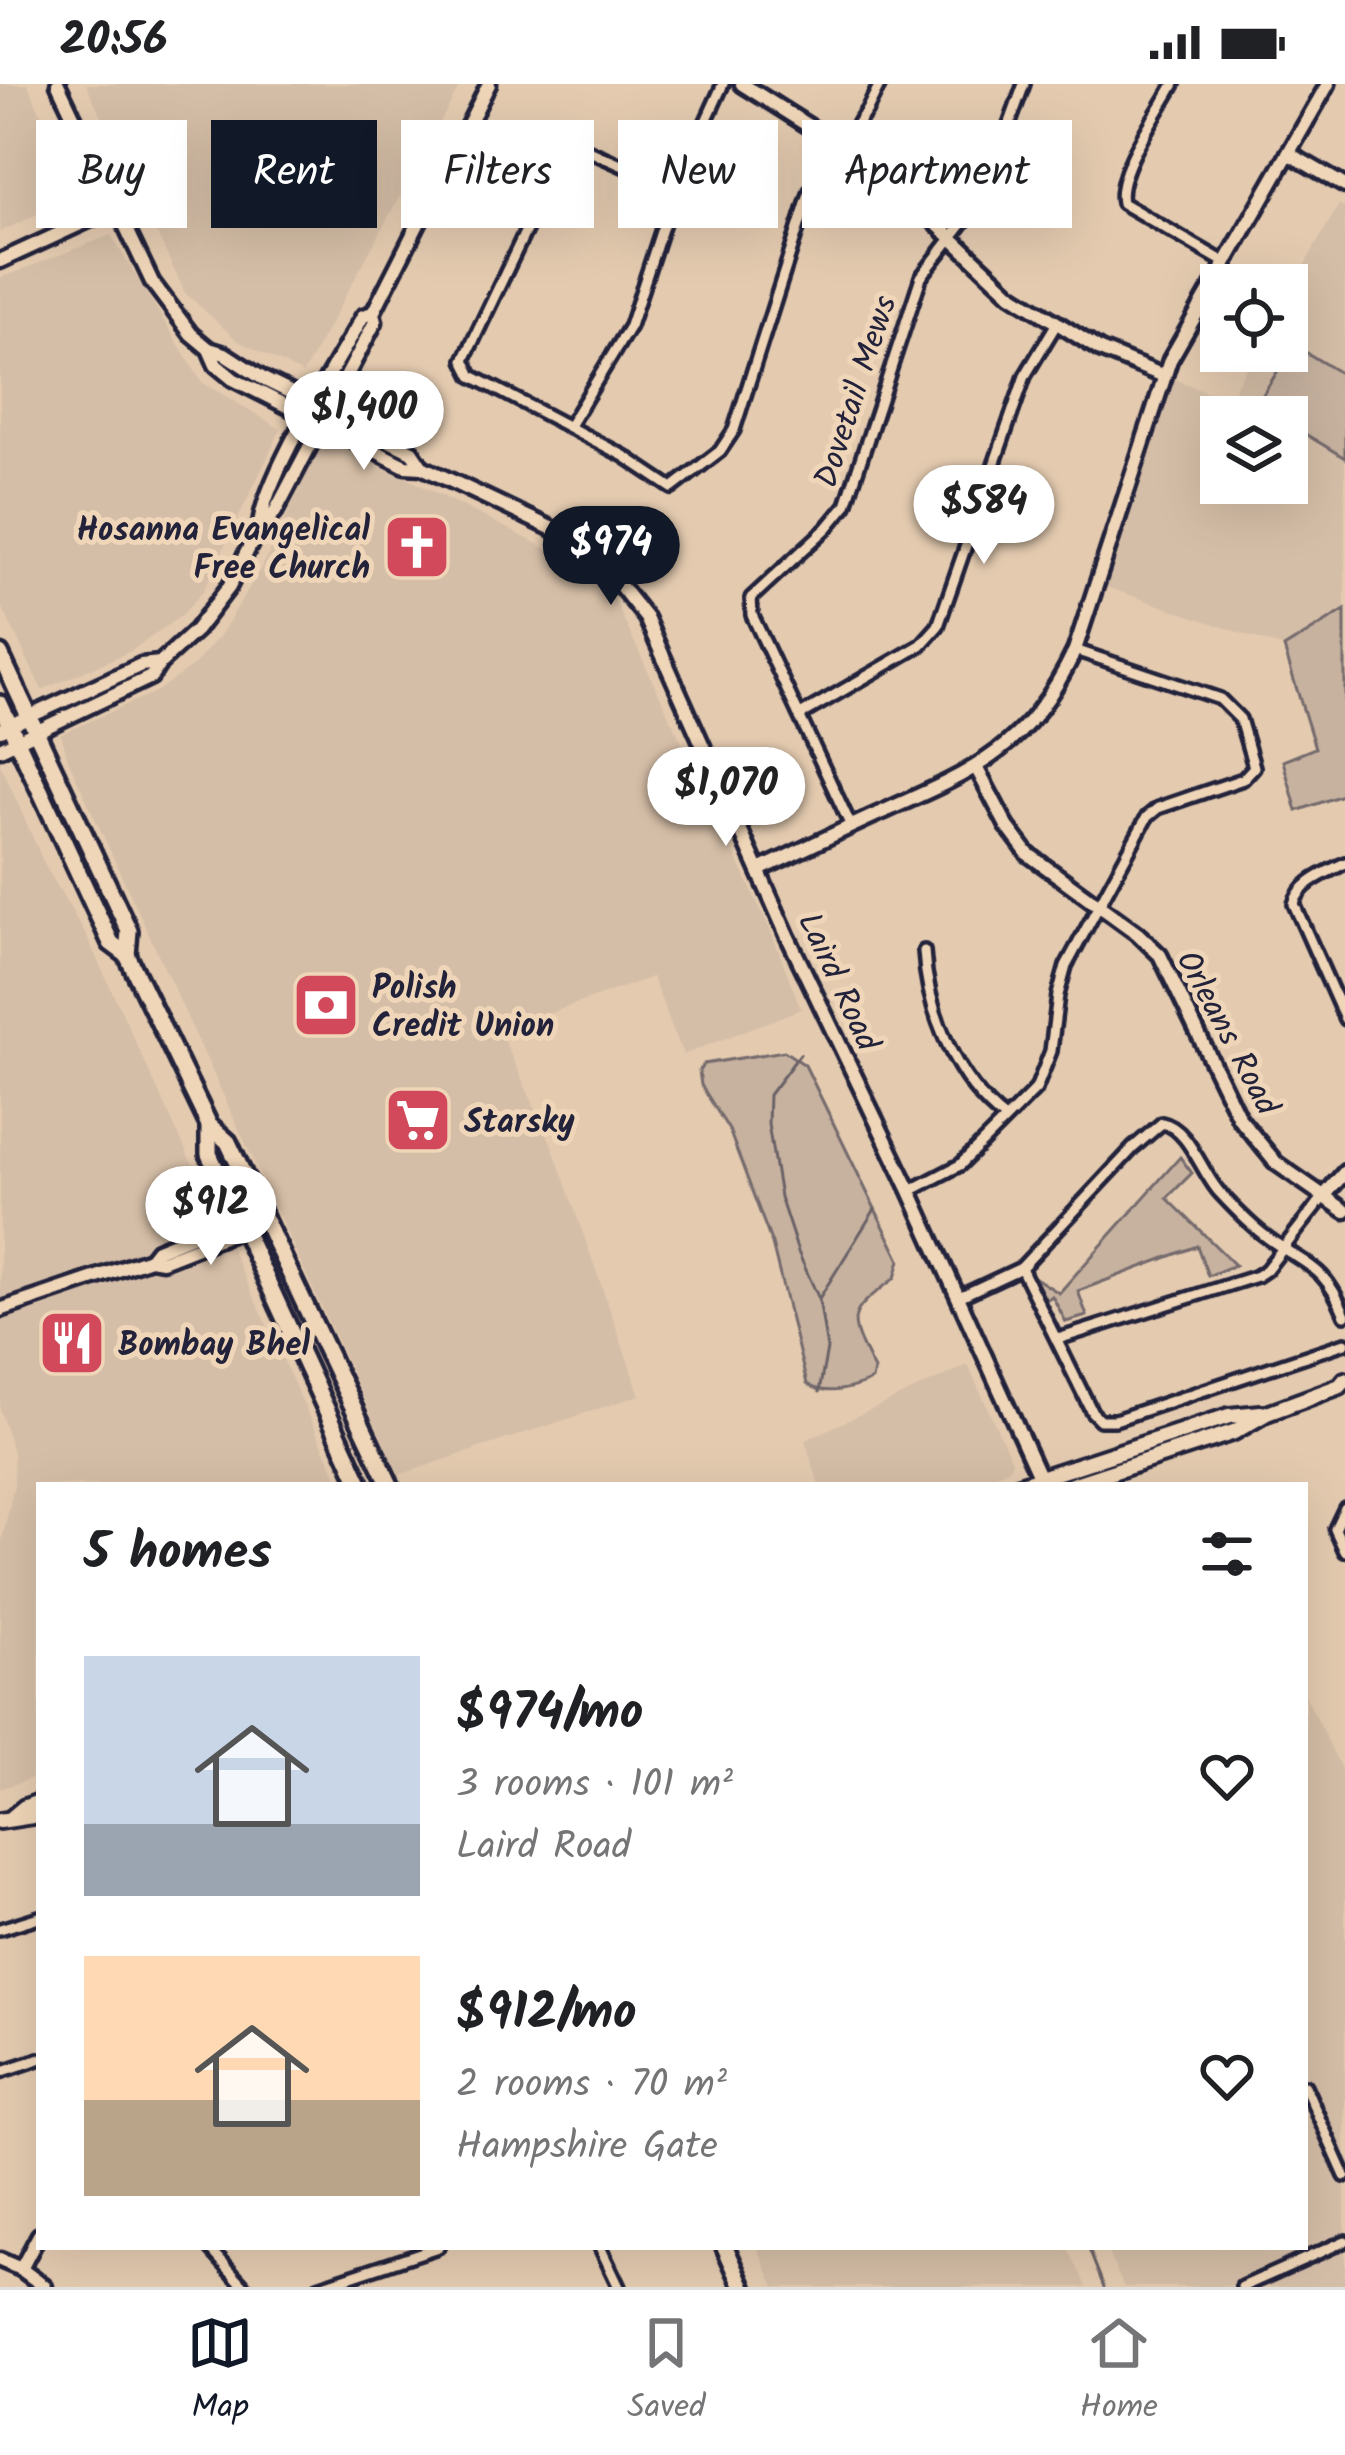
<!DOCTYPE html>
<html lang="en">
<head>
<meta charset="utf-8">
<style>
  :root { --surface:#fff; --page:#f6f6f6; --text:#202124; --muted:#757577; --line:#e0e0e0; --accent:#111827 }
  body { margin:0; font-family:Kalam,sans-serif; background:var(--page); color:var(--text); height:100vh; display:flex; flex-direction:column; font-size:45px; white-space:nowrap }
  * { box-sizing:border-box; margin:0 }
  p { font-size:39px; color:var(--muted) }
  .icon { flex:none; width:66px; height:66px; fill:none; stroke:currentColor; stroke-width:2; stroke-linecap:round; stroke-linejoin:round }
  .map { position:relative; flex:1; overflow:hidden }
  .details { position:absolute; left:36px; top:1398px; width:1272px; height:768px; display:flex; flex-direction:column; background:var(--surface); border-radius:0px; box-shadow:0 12px 48px #0002 }
  .details>* { flex:none }
  .banner { position:absolute; left:36px; top:36px; width:1275px; height:108px; display:flex; gap:24px }
  .controls { position:absolute; left:1200px; top:180px; display:grid; gap:24px }
  .controls a { display:grid; place-items:center; width:108px; height:108px; border-radius:0px; background:var(--surface); box-shadow:0 12px 48px #0002; font-size:60px }
  .price { position:absolute; translate:-50% -102px; padding:0 27px; border-radius:42px; background:#fff; color:#222; font-size:39px; line-height:78px; filter:drop-shadow(0 3px 6px #0008) }
  .price::after { content:''; position:absolute; left:50%; top:72px; width:36px; height:27px; margin-left:-18px; background:inherit; clip-path:polygon(0 0,100% 0,50% 100%) }
  .price.current { background:var(--accent); color:#fff }
  ul { padding:0; list-style:none }
  li { display:flex; align-items:center; gap:36px; height:300px; padding:0 48px }
  li span { display:grid; place-items:center; flex:none; width:336px; height:240px; border-radius:0px; color:#555 }
  li>.icon { margin-inline-start:auto }
  span .icon { width:144px; height:144px; fill:#fffc; stroke-width:1 }
  li b { font-size:51px }
  h2 { display:flex; justify-content:space-between; align-items:center; height:144px; padding:0 48px; font-size:51px }
  .pill { padding:0 42px; border-radius:0px; background:var(--surface); box-shadow:0 12px 48px #0002; font-size:42px; line-height:108px }
  .pill.current { background:var(--accent); color:#fff }
  .status { display:flex; justify-content:space-between; align-items:center; height:84px; padding:0 60px; background:var(--surface); direction:ltr }
  .status svg { height:33px; fill:currentColor }
  .tabs { display:flex; justify-content:space-around; align-items:center; height:168px; border-top:3px solid var(--line); background:var(--surface); font-size:33px; color:var(--muted) }
  .tabs a { display:grid; justify-items:center; gap:6px }
  .tabs .current { color:var(--accent) }
  .map>svg:first-child { display:block }
</style>
</head>
<body>
<div class="status"><b>20:56</b><svg viewBox="0 0 49 12"><path d="M0 12V9h3v3zM5 12V6h3v6zM10 12V3h3v9zM15 12V0h3v12zM26 1h20v11H26zM47 4h2v5h-2z"/></svg></div>
<div class="map">
<svg width="1345" height="2203" viewBox="0 0 1345 2203">
  <rect width="100%" height="100%" fill="#e4cbb0"/>
  <filter id="ink" filterUnits="userSpaceOnUse"><feTurbulence type="fractalNoise" baseFrequency=".00833" numOctaves="2"/><feDisplacementMap in="SourceGraphic" scale="24" xChannelSelector="R" yChannelSelector="G"/><feConvolveMatrix kernelMatrix="1 2 1 2 8 2 1 2 1" color-interpolation-filters="sRGB"/></filter>
  <g filter="url(#ink)">
    <g fill="#d5bea7" fill-rule="evenodd">
      <path d="M0,0H28L77,111L0,148Z"/>
      <path d="M86,0H461L303,290L238,257L185,209Z"/>
      <path d="M1339,120L1345,124V526L1284,564L1106,503L1174,295L1228,316L1256,267H1287V212ZM1221,333H1287V399H1221Z"/>
      <path d="M111,151L202,298L281,345L204,506L182,531L131,567L42,606L0,519V194Z"/>
      <path d="M324,352L595,489L615,517L771,847L801,925L683,971L652,893L500,947L552,1061L640,1311L399,1391L68,676L61,650L157,607L194,581L221,550L267,474Z"/>
      <path d="M0,679L45,781L86,851L341,1401H39V1692L0,1705V1465L14,1401L13,1369L0,1326Z"/>
      <path d="M968,1281L1012,1377L1010,1384L972,1401H819L805,1356Z"/>
      <path d="M1305,1611L1345,1693V2203H1124L1105,2163H1305Z"/>
      <path d="M757,2163H1067L1087,2203H775Z"/>
    </g>
    <g fill="#c7b29f" stroke="#746a6d" stroke-width="3">
      <path d="M1294,261L1345,292V374L1287,339V333H1278L1257,320Z"/>
      <path d="M1345,526V710L1297,727L1283,677L1315,664L1284,564Z"/>
      <path d="M784,967L805,981L900,1176L895,1194C846,1231 846,1230 874,1286L872,1296C853,1305 824,1313 807,1300L772,1160L729,1046L701,1001L699,987L704,980Z"/>
      <path d="M1180,1073L1192,1089L1167,1114L1235,1181L1208,1192L1197,1162L1078,1207L1087,1232L1066,1238L1052,1212L1046,1216L1034,1193L1059,1209Z"/>
    </g>
    <g fill="none" stroke-linecap="round" stroke-linejoin="round">
      <g stroke="#6b6267" stroke-width="3">
        <path d="M800,970L769,1011L768,1040L780,1113L798,1168L819,1215L827,1265L819,1308"/>
        <path d="M820,1213L875,1125"/>
        <path d="M1088,2163L1104,2203"/>
      </g>
      <g stroke="#22223b" stroke-width="18">
        <g id="minor">
          <path d="M1174,0C1159,28 1115,88 1122,119L1224,178"/>
          <path d="M675,105L578,62L560,75L464,276L472,292L624,372L672,404L720,367L734,346L810,107L867,26L880,0"/>
          <path d="M569,342L630,242L675,105L723,0"/>
          <path d="M802,630L921,561L938,542L1025,292L1057,239"/>
          <path d="M851,742L752,531L751,514L827,444L846,421L921,193L983,113L1024,0"/>
          <path d="M1345,779C1326,789 1300,798 1294,820L1345,935"/>
          <path d="M924,867C927,927 956,998 1005,1035"/>
          <path d="M910,1107L960,1081L1036,1005L1051,967L1058,911L1066,882L1147,733L1158,724L1243,695L1254,683L1240,635L1220,615L1075,566"/>
          <path d="M1021,1184L1092,1328L1100,1336H1115L1345,1259"/>
          <path d="M959,1213L1021,1184L1134,1063L1162,1039C1189,1044 1202,1090 1220,1109C1234,1124 1251,1142 1268,1154C1308,1183 1324,1180 1345,1231"/>
          <path d="M1058,1255L1257,1192L1266,1186L1325,1111"/>
          <path d="M1345,1424L1335,1445L1345,1467"/>
          <path d="M0,1845L39,1833"/>
          <path d="M0,1988L39,1975"/>
          <path d="M1305,2002L1345,2092"/>
          <path d="M209,2163L245,2203"/>
          <path d="M600,2163L619,2203"/>
          <path d="M318,2203L438,2163"/>
          <path d="M1242,2203L1345,2157"/>
        </g>
      </g>
      <g stroke="#22223b" stroke-width="21">
        <g id="tertiary">
          <path d="M58,0L152,198L191,250L209,265L225,270L265,296L412,368L422,383"/>
          <path d="M742,0L842,63L906,111L1011,210L1100,266L1164,292"/>
          <path d="M1288,69L1345,102"/>
          <path d="M0,177L115,124"/>
          <path d="M209,265L216,281L233,295L405,382L422,383L557,447L607,485L646,534L787,851L910,1107L1043,1401"/>
          <path d="M260,442C262,397 338,277 363,232L373,229"/>
          <path d="M0,646L141,581L160,579"/>
          <path d="M0,665L151,593L160,579L196,546L229,503L260,442L275,428L375,238L373,229L489,0"/>
          <path d="M977,685L1007,742L1028,770L1138,850L1160,871L1239,1034L1276,1079L1345,1127"/>
          <path d="M761,785C800,767 840,747 880,729C975,687 1028,665 1075,566L1170,276L1328,0"/>
          <path d="M1325,1111L1345,1088"/>
          <path d="M150,1175L157,1166L258,1125"/>
          <path d="M0,1226L150,1175L162,1177L264,1137"/>
          <path d="M0,2176L21,2185L45,2203"/>
          <path d="M21,2185L39,2151"/>
        </g>
      </g>
      <g stroke="#22223b" stroke-width="22">
        <g id="secondary">
          <path d="M1019,1401L1229,1332L1261,1329"/>
          <path d="M1072,1401L1234,1348L1267,1329L1340,1302L1345,1296"/>
          <path d="M13,1733L25,1723L39,1718"/>
          <path d="M0,1737L39,1731"/>
        </g>
      </g>
      <g stroke="#22223b" stroke-width="24">
        <g id="primary">
          <path d="M0,570L129,847L127,871"/>
          <path d="M0,620L111,859L127,871L209,1041L228,1058L390,1401"/>
          <path d="M209,1041V1070L361,1401"/>
          <path d="M725,2163L743,2203"/>
        </g>
      </g>
      <use href="#minor" stroke="#f0d6b8" stroke-width="9"/>
      <use href="#tertiary" stroke="#f0d6b8" stroke-width="12"/>
      <use href="#secondary" stroke="#f0d6b8" stroke-width="14"/>
      <use href="#primary" stroke="#f0d6b8" stroke-width="15"/>
    </g>
  </g>
  <defs>
    <g id="church-square" transform="scale(3.45)"><rect x="-9" y="-9" width="18" height="18" rx="4" fill="#d1495b" stroke="#f0d6b8"/><path d="M-1.2-6h2.4v3.5h3.3v2.4h-3.3V6h-2.4V-.1h-3.3v-2.4h3.3Z" fill="#fff"/></g>
    <g id="bank-square" transform="scale(3.45)"><rect x="-9" y="-9" width="18" height="18" rx="4" fill="#d1495b" stroke="#f0d6b8"/><path d="M-6-4H6V4H-6ZM0-2.3a2.3 2.3 0 1 0 0 4.6a2.3 2.3 0 1 0 0-4.6Z" fill="#fff"/></g>
    <g id="supermarket-square" transform="scale(3.45)"><rect x="-9" y="-9" width="18" height="18" rx="4" fill="#d1495b" stroke="#f0d6b8"/><path d="M-6-5.5h2.5l.6 2H6L4.5 2H-2.5L-4.4-4H-6ZM-1.5 3.2a1.3 1.3 0 1 0 .1 0ZM3 3.2a1.3 1.3 0 1 0 .1 0Z" fill="#fff"/></g>
    <g id="restaurant-square" transform="scale(3.45)"><rect x="-9" y="-9" width="18" height="18" rx="4" fill="#d1495b" stroke="#f0d6b8"/><path d="M-5-6h1v4h1v-4h1v4h1v-4h1v5L-1.5 .5V6h-2V.5L-5-1ZM5-6V6H3V1.5H1.5Q1.5-4 5-6Z" fill="#fff"/></g>
  </defs>
  <g fill-rule="evenodd">
    <use href="#church-square" x="417" y="463"/>
    <use href="#bank-square" x="326" y="921"/>
    <use href="#supermarket-square" x="418" y="1036"/>
    <use href="#restaurant-square" x="72" y="1259"/>
  </g>
  <g text-anchor="middle" stroke-width="10" stroke-linejoin="round" paint-order="stroke">
    <g font-size="33" fill="#22223b" stroke="#f0d6b8">
      <text transform="translate(854 307) rotate(-72)" y="12">Dovetail Mews</text>
      <text transform="translate(840 897) rotate(65)" y="12">Laird Road</text>
      <text transform="translate(1229 948) rotate(62)" y="12">Orleans Road</text>
    </g>
    <g font-size="33" font-weight="bold" fill="#22223b" stroke="#f0d6b8" text-anchor="start">
      <text x="370" y="456" text-anchor="end">Hosanna Evangelical<tspan x="370" dy="38">Free Church</tspan></text>
      <text x="372" y="914">Polish<tspan x="372" dy="38">Credit Union</tspan></text>
      <text x="464" y="1048">Starsky</text>
      <text x="118" y="1271">Bombay Bhel</text>
    </g>
  </g>
</svg>
<div class="controls">
<a><svg class="icon" aria-label="locate" viewBox="0 0 24 24"><circle cx="12" cy="12" r="6"/><path d="M12 2v4M12 18v4M2 12h4M18 12h4"/></svg></a>
<a><svg class="icon" aria-label="layers" viewBox="0 0 24 24"><path d="M12 4l9 5-9 5-9-5zM3 14l9 5 9-5"/></svg></a>
</div>
<b class="price" style="left:364px;top:389px">$1,400</b>
<b class="price" style="left:984px;top:483px">$584</b>
<b class="price current" style="left:611px;top:524px">$974</b>
<b class="price" style="left:726px;top:765px">$1,070</b>
<b class="price" style="left:211px;top:1184px">$912</b>
<div class="banner">
<a class="pill">Buy</a>
<a class="pill current">Rent</a>
<a class="pill">Filters</a>
<a class="pill">New</a>
<a class="pill">Apartment</a>
</div>
<section class="details">
<h2>5 homes<svg class="icon" aria-label="filters" viewBox="0 0 24 24"><path d="M4 7h16M4 17h16"/><circle cx="9" cy="7" r="2"/><circle cx="15" cy="17" r="2"/></svg></h2>
<ul>
<li><span style="background:linear-gradient(#c9d6e8 70%,#9aa5b1 0)"><svg class="icon" aria-label="home" viewBox="0 0 24 24"><path d="M3 11l9-7 9 7M6 9v11h12V9"/></svg></span><div><b>$974/mo</b><p>3 rooms · 101 m²</p><p>Laird Road</p></div><svg class="icon" aria-label="heart" viewBox="0 0 24 24"><path d="M12 20l-8-8c-3-5 5-10 8-4 3-6 11-1 8 4z"/></svg></li>
<li><span style="background:linear-gradient(#ffd9b3 60%,#b9a48a 0)"><svg class="icon" aria-label="home" viewBox="0 0 24 24"><path d="M3 11l9-7 9 7M6 9v11h12V9"/></svg></span><div><b>$912/mo</b><p>2 rooms · 70 m²</p><p>Hampshire Gate</p></div><svg class="icon" aria-label="heart" viewBox="0 0 24 24"><path d="M12 20l-8-8c-3-5 5-10 8-4 3-6 11-1 8 4z"/></svg></li>
</ul>
</section>
</div>
<nav class="tabs">
<a class="current"><svg class="icon" aria-label="map" viewBox="0 0 24 24"><path d="M3 6l6-2 6 2 6-2v14l-6 2-6-2-6 2zM9 4v14M15 6v14"/></svg>Map</a>
<a><svg class="icon" aria-label="saved" viewBox="0 0 24 24"><path d="M7 4h10v16l-5-4-5 4z"/></svg>Saved</a>
<a><svg class="icon" aria-label="home" viewBox="0 0 24 24"><path d="M3 11l9-7 9 7M6 9v11h12V9"/></svg>Home</a>
</nav>
</body>
</html>
